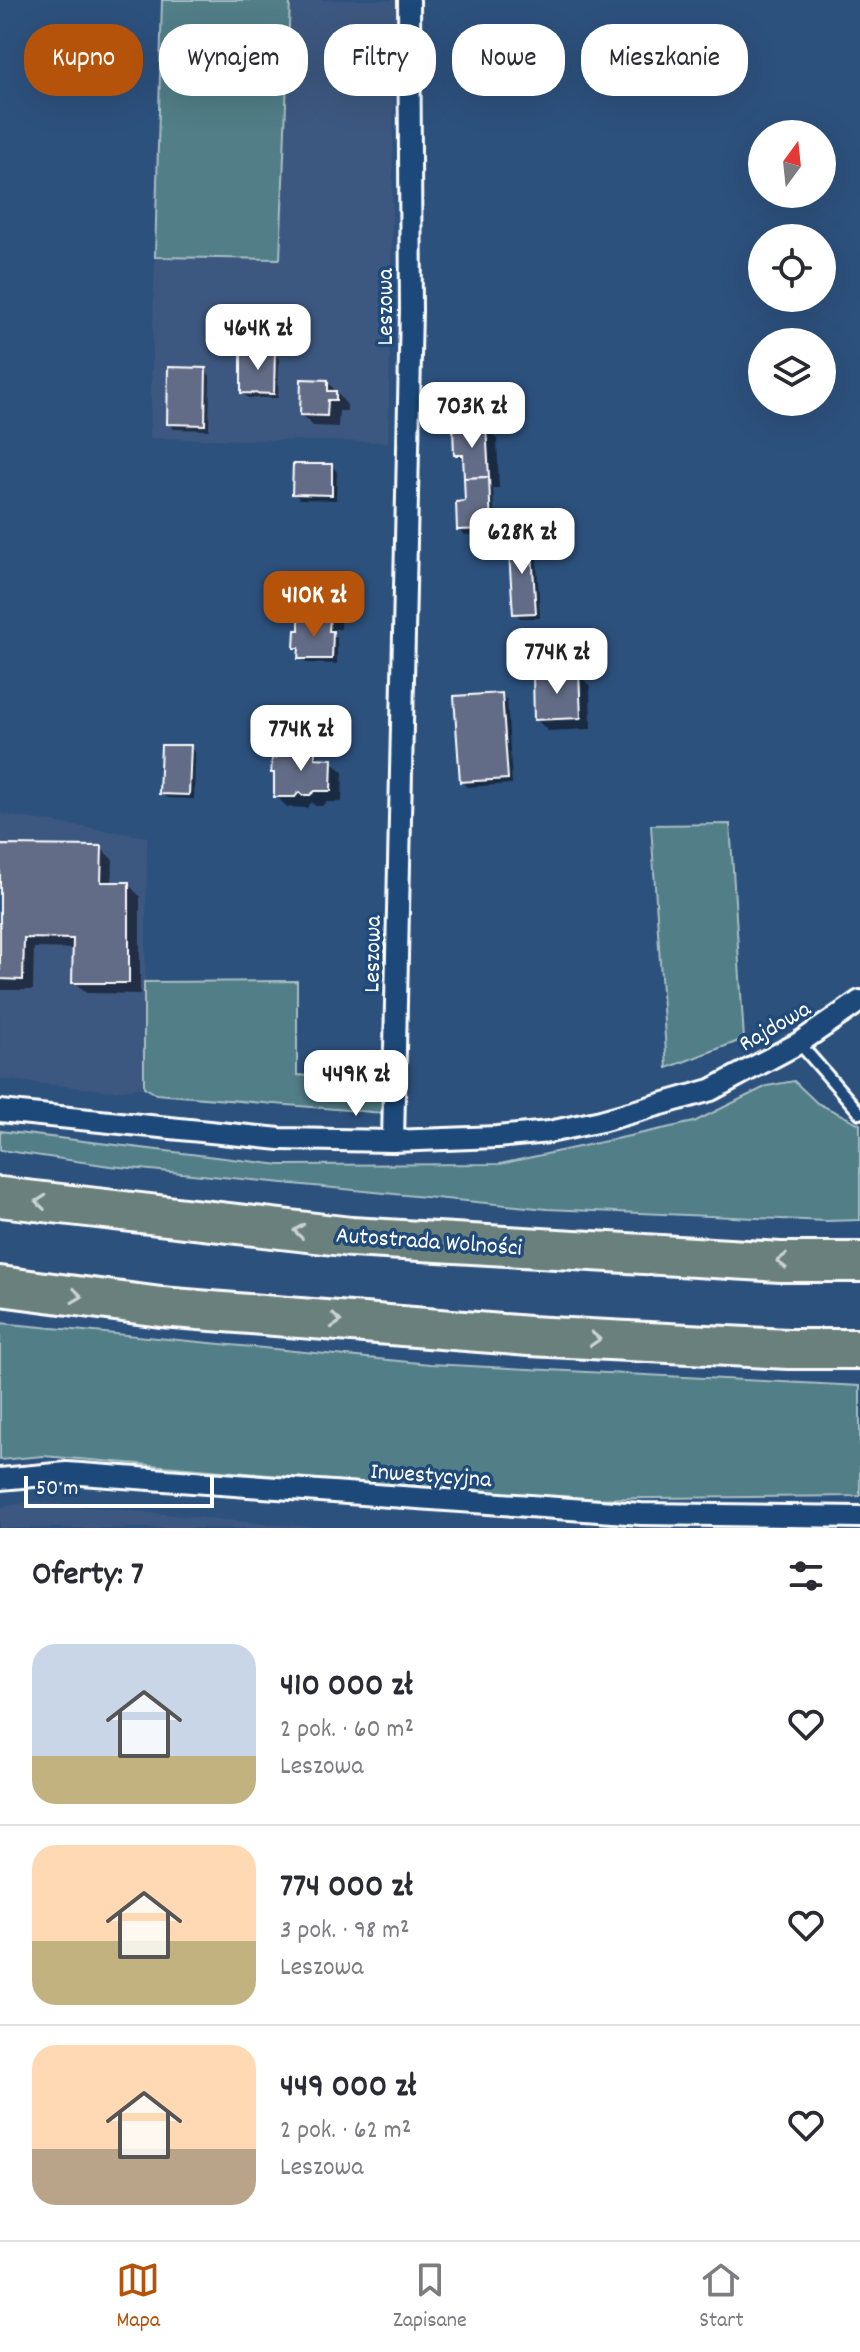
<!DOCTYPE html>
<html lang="pl">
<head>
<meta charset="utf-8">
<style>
  :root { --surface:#fff; --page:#f7f7f7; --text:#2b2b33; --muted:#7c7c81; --line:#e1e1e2; --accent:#b45309 }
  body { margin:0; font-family:Dekko,sans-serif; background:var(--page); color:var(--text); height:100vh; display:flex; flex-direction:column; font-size:30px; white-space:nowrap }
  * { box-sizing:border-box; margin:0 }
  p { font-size:26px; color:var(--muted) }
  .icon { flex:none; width:44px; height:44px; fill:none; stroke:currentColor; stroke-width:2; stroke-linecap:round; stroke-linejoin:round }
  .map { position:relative; height:1528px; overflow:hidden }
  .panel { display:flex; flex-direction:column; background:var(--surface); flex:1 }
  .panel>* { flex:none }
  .top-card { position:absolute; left:24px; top:24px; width:812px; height:72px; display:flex; gap:16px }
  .needle { width:52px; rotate:15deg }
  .controls { position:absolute; left:748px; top:120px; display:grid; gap:16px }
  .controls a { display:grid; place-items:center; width:88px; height:88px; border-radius:50%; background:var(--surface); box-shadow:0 8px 32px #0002; font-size:40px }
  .scale { position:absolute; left:24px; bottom:20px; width:190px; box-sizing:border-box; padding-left:8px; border:4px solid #fff; border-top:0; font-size:22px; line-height:28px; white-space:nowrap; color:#fff; -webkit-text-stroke:6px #1f4a7a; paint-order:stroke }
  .price { position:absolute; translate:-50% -68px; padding:0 18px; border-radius:16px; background:#fff; color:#222; font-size:26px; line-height:52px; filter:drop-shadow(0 2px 4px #0008) }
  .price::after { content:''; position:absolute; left:50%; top:48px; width:24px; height:18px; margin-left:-12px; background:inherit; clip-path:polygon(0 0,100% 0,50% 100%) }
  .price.current { background:var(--accent); color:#fff }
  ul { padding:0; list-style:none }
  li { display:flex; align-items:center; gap:24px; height:200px; padding:0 32px }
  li+li { border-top:2px solid var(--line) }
  li span { display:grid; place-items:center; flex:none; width:224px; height:160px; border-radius:24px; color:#555 }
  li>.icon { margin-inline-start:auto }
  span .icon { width:96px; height:96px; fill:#fffc; stroke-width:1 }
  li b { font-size:34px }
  h2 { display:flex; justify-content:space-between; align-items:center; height:96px; padding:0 32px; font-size:34px }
  .tag { padding:0 28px; border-radius:32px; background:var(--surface); box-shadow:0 8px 32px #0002; font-size:28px; line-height:72px }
  .tag.current { background:var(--accent); color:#fff }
  .tab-bar { display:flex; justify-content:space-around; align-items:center; height:112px; border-top:2px solid var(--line); background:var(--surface); font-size:22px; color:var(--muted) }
  .tab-bar a { display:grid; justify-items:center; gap:4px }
  .tab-bar .current { color:var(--accent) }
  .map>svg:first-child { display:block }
</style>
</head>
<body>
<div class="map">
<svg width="860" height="1528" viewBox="0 0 860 1528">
  <rect width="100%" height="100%" fill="#2d517d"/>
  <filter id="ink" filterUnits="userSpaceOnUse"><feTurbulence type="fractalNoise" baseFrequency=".0125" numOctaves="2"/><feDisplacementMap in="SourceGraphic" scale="16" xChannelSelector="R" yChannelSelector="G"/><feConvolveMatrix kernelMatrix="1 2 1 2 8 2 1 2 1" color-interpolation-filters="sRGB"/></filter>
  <g filter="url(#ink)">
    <g fill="#3e5980">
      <path d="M290,0H396L388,442L150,438L155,257L280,258Z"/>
      <path d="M0,814L147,837L144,1087L114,1091L0,1079Z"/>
      <path d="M35,1502L278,1525L333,1528H0V1507Z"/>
    </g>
    <g fill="#517e87" stroke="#a8bec3" stroke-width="2">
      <path d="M162,0H290L280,259L155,257Z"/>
      <path d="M730,824L744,1039L667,1068L651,825Z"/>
      <path d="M297,981V1075L387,1082L383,1113L156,1094L144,1087V982Z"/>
      <path d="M794,1081L817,1103L860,1124V1220L826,1221L547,1209L110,1166L0,1150V1131L281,1165L500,1164L694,1122L767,1086Z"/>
      <path d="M0,1323L430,1364L860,1386V1496L557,1499L43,1456L0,1460Z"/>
    </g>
    <g fill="#0007">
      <path d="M274,353L279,359L278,398H248L243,393Z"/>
      <path d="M205,370L210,376L209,430L174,429L169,424Z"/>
      <path d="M328,382L347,405V411H339L338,427L313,426L302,415Z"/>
      <path d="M485,427L497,439L499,488H493L495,533L465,535L459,530L467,503L465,463L456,454Z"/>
      <path d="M332,466L337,472L336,500L300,499L294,494Z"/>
      <path d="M530,539L536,544L540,618H520L515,613Z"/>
      <path d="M334,579L346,590L345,618H341V629H334V635L337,638V664L306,663L300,658L301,652L296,647L301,632V609L297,605Z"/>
      <path d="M578,674L590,686L591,729L548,731L536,719Z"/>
      <path d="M501,695L507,700L512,784L467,787L462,782Z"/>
      <path d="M190,747L195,753L194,799L167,798L161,793Z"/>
      <path d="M314,751L323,760L331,761L343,772L342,802H327L322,806H315L312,802L307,808L287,807L276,796Z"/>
      <path d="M0,847L101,848L113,860L112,884H128L140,896V994L86,993L74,982L75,949L34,948L33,990H0Z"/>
    </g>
    <g fill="#646c87" stroke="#fff" stroke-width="2">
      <path d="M241,351H275L274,394L241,393Z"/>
      <path d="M168,367L206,368L205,425L167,424Z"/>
      <path d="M301,379L328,380V391H336V400H328L327,416L300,415Z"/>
      <path d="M486,425L489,477L464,478L463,455H454L453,427Z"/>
      <path d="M293,464H332V495L292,494Z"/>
      <path d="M489,477L491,529L457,530L456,502L465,501L464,478Z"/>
      <path d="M531,537L536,613L513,614L508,538Z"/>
      <path d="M300,576L335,577L334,607H331L330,618H299V606H295L296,586H300Z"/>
      <path d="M299,618H330L329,631H333L332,659H298L299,648H294L295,630H299Z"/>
      <path d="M579,672L581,718L534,720L533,674Z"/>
      <path d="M502,693L508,779L460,782L454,696Z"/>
      <path d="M161,745H191L189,795L159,794Z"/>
      <path d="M282,748L315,749V758L332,759L331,791H315L310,795H302L299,792L295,797H274V773H271L272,758H276L282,752Z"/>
      <path d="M0,845L102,846L101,882H129V983H72L73,939L24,938L23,980L0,979Z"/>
    </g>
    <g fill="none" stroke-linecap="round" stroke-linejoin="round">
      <g stroke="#fff" stroke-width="16">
        <path id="service" d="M799,1043L860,1113"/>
      </g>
      <g stroke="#fff" stroke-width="26">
        <g id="minor">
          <path d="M0,1111L280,1139L393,1141L497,1137L549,1132L601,1121L711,1090L799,1043L860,1001"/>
          <path d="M393,1141L411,310L409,0"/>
          <path d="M0,1479L67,1473L641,1514L860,1517"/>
        </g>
      </g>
      <g stroke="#fff" stroke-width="44">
        <g id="motorway">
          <path d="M0,1197L351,1237L781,1262H860"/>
          <path d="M0,1286L161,1307L529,1336L788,1349H860"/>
        </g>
      </g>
      <use href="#service" stroke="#1f4a7a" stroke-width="10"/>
      <use href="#minor" stroke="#1f4a7a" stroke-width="20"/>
      <use href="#motorway" stroke="#6a807d" stroke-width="38"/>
    </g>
    <defs><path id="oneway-chevron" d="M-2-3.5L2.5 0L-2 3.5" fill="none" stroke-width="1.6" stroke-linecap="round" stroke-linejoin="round" transform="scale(2)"/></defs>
    <g stroke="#cbd3d2">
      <use href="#oneway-chevron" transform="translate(41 1202) rotate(-174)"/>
      <use href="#oneway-chevron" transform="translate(299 1231) rotate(-174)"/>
      <use href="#oneway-chevron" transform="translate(782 1261) rotate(-179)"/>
      <use href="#oneway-chevron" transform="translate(77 1296) rotate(7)"/>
      <use href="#oneway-chevron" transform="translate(336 1321) rotate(5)"/>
      <use href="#oneway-chevron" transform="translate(595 1339) rotate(3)"/>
    </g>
  </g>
  <g text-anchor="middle" stroke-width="7" stroke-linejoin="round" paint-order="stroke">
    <g font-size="24" fill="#fff" stroke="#1f4a7a">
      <text transform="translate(384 307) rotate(-90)" y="8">Leszowa</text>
      <text transform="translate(371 954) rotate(-89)" y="8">Leszowa</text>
      <text transform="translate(774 1025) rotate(-30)" y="8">Rajdowa</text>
      <text transform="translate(429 1240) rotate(4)" y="8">Autostrada Wolności</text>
      <text transform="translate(431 1474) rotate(4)" y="8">Inwestycyjna</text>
    </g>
  </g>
</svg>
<div class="controls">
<a><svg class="needle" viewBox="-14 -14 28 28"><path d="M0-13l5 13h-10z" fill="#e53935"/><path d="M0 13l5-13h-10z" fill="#7c7c81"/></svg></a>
<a><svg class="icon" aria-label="locate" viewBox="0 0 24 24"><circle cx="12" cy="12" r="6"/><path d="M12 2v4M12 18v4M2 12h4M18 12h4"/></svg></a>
<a><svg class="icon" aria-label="layers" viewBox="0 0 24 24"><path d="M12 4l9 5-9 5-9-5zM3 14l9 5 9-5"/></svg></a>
</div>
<div class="scale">50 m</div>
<b class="price" style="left:258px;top:372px">464K zł</b>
<b class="price" style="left:472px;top:450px">703K zł</b>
<b class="price" style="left:522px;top:576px">628K zł</b>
<b class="price current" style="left:314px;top:639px">410K zł</b>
<b class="price" style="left:557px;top:696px">774K zł</b>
<b class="price" style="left:301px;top:773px">774K zł</b>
<b class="price" style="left:356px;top:1118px">449K zł</b>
<div class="top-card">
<a class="tag current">Kupno</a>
<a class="tag">Wynajem</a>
<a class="tag">Filtry</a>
<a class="tag">Nowe</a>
<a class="tag">Mieszkanie</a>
</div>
</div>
<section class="panel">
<h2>Oferty: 7<svg class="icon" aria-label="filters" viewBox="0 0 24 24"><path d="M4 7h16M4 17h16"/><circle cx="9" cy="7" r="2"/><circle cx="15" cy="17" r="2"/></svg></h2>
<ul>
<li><span style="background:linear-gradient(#c9d6e8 70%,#c2b280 0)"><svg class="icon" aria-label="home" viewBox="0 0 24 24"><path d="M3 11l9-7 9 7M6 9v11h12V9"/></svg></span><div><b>410 000 zł</b><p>2 pok. · 60 m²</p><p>Leszowa</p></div><svg class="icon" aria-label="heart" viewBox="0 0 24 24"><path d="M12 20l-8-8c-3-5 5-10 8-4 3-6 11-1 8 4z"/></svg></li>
<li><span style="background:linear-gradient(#ffd9b3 60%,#c2b280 0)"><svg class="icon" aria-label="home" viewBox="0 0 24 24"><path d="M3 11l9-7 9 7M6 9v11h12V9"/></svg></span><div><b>774 000 zł</b><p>3 pok. · 98 m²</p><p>Leszowa</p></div><svg class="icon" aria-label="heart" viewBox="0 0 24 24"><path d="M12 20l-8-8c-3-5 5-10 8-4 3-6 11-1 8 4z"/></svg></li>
<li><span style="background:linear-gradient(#ffd9b3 65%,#b9a48a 0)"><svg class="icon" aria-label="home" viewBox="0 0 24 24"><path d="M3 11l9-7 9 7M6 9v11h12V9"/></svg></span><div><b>449 000 zł</b><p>2 pok. · 62 m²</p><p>Leszowa</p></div><svg class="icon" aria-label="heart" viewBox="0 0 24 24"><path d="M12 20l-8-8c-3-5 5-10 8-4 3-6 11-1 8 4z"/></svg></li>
</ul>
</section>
<nav class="tab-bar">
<a class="current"><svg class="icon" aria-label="map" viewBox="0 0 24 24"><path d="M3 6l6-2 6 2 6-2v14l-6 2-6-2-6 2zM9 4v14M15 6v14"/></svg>Mapa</a>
<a><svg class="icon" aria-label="saved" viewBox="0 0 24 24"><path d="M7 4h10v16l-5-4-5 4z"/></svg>Zapisane</a>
<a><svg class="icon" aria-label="home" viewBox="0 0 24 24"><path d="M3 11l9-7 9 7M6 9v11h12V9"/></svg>Start</a>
</nav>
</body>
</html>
